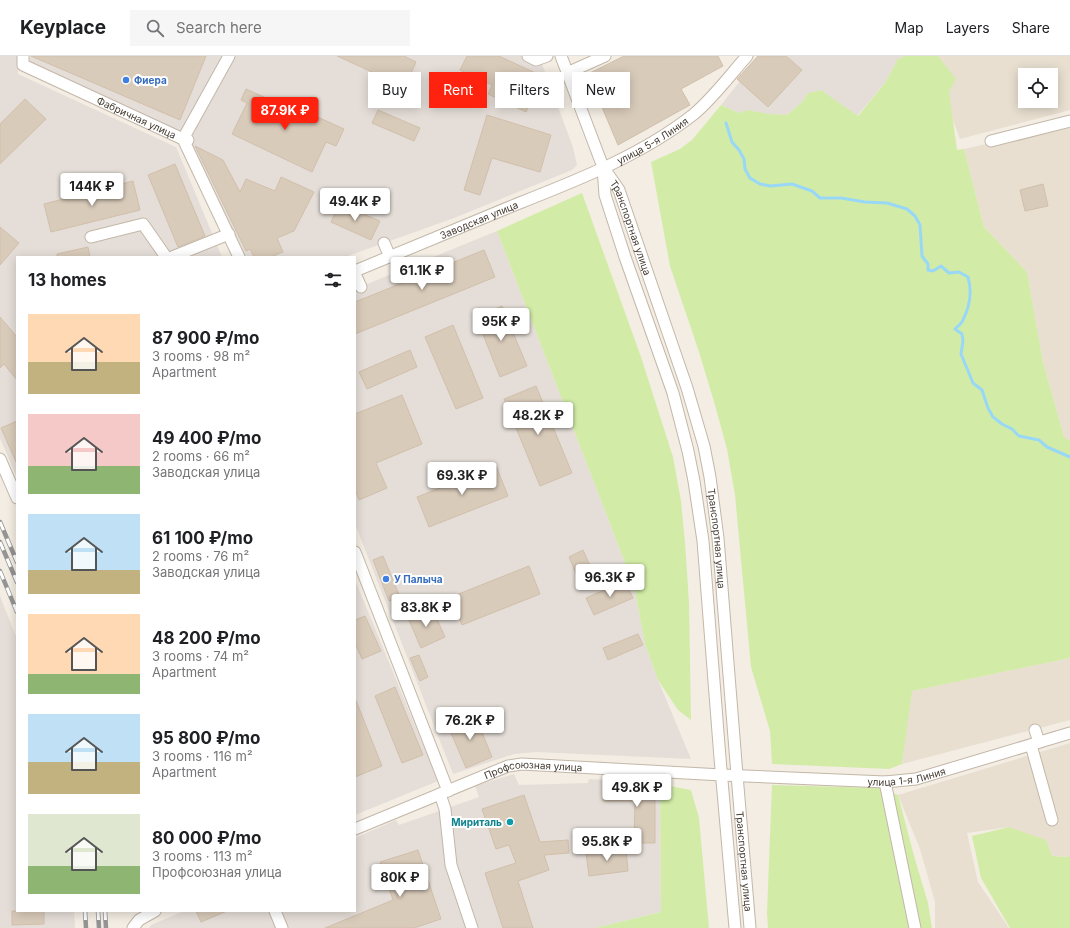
<!DOCTYPE html>
<html lang="en">
<head>
<meta charset="utf-8">
<style>
  :root { --surface:#fff; --page:#f6f6f6; --text:#202124; --muted:#757577; --line:#e0e0e0; --accent:#ff220e }
  body { margin:0; font-family:Inter,sans-serif; background:var(--page); color:var(--text); height:100vh; display:flex; flex-direction:column; font-size:15px; white-space:nowrap }
  * { box-sizing:border-box; margin:0 }
  p { font-size:13px; color:var(--muted) }
  .icon { flex:none; width:22px; height:22px; fill:none; stroke:currentColor; stroke-width:2; stroke-linecap:round; stroke-linejoin:round }
  .map { position:relative; flex:1; overflow:hidden }
  .details { position:absolute; left:16px; top:200px; width:340px; height:656px; display:flex; flex-direction:column; background:var(--surface); border-radius:0px; box-shadow:0 2px 10px #0003 }
  .details>* { flex:none }
  .guide { position:absolute; left:368px; top:16px; width:380px; height:36px; display:flex; gap:8px }
  .buttons { position:absolute; left:1018px; top:12px; display:grid; gap:8px }
  .buttons a { display:grid; place-items:center; width:40px; height:40px; border-radius:0px; background:var(--surface); box-shadow:0 2px 10px #0003; font-size:20px }
  .price { position:absolute; translate:-50% -34px; padding:0 9px; border-radius:4px; background:#fff; color:#222; font-size:13px; line-height:26px; filter:drop-shadow(0 1px 2px #0008) }
  .price::after { content:''; position:absolute; left:50%; top:24px; width:12px; height:9px; margin-left:-6px; background:inherit; clip-path:polygon(0 0,100% 0,50% 100%) }
  .price.on { background:var(--accent); color:#fff }
  ul { padding:0; list-style:none }
  li { display:flex; align-items:center; gap:12px; height:100px; padding:0 12px }
  li span { display:grid; place-items:center; flex:none; width:112px; height:80px; border-radius:0px; color:#555 }
  li>.icon { margin-inline-start:auto }
  span .icon { width:48px; height:48px; fill:#fffc; stroke-width:1 }
  li b { font-size:17px }
  h2 { display:flex; justify-content:space-between; align-items:center; height:48px; padding:0 12px; font-size:17px }
  .chip { padding:0 14px; border-radius:0px; background:var(--surface); box-shadow:0 2px 10px #0003; font-size:14px; line-height:36px }
  .chip.on { background:var(--accent); color:#fff }
  header { display:flex; align-items:center; gap:24px; box-sizing:border-box; height:56px; padding:0 20px; background:var(--surface); border-bottom:1px solid var(--line) }
  header strong { font-size:19px }
  nav { display:flex; gap:22px; margin-inline-start:auto; font-size:14px }
  .search { width:280px; height:36px; background:var(--page); display:flex; align-items:center; gap:10px; box-sizing:border-box; padding:0 14px; border-radius:0px; color:var(--muted); font-size:15px }
  .map>svg:first-child { display:block }
</style>
</head>
<body>
<header>
<strong>Keyplace</strong>
<div class="search"><svg class="icon" aria-label="search" viewBox="0 0 24 24"><circle cx="10" cy="10" r="6"/><path d="M15 15l6 6"/></svg>Search here</div>
<nav><a>Map</a><a>Layers</a><a>Share</a></nav>
</header>
<div class="map">
<svg width="1070" height="872" viewBox="0 0 1070 872">
  <rect width="100%" height="100%" fill="#f3ede3"/>
  <g fill="#e8dfd0" fill-rule="evenodd">
    <path d="M929,0H1070V54L960,83ZM1025,19H1051V45H1025Z"/>
    <path d="M1070,69V385L1064,381L1043,306L1027,216L984,171L964,93Z"/>
    <path d="M1070,602V664L902,708L911,635Z"/>
    <path d="M1070,687V801L1052,800L1009,771L967,777L978,826L1009,872H935V846L920,793L898,739Z"/>
  </g>
  <g fill="#e5ded8">
    <path d="M0,0H18V18L176,91L222,201H17V422L0,382Z"/>
    <path d="M30,0H539L573,91L577,109L572,114L454,162L345,201H243L185,79L29,6Z"/>
    <path d="M760,0H905L898,3L885,27L857,60L821,34L808,37L802,46L787,59L739,57L721,49Z"/>
    <path d="M497,175L634,530L645,588L658,624L691,703L536,696L514,698L453,718L355,468V233Z"/>
    <path d="M355,524L438,725L355,759Z"/>
    <path d="M0,540L17,583V855H74L75,872H0Z"/>
    <path d="M514,718L519,729L588,727L589,723L660,728L661,856L595,872H149L151,869L184,855H355V782L396,764L399,769L479,741L475,730Z"/>
  </g>
  <g fill="#d2eca7">
    <path d="M905,0H938L956,23L949,36L957,94L964,93L984,171L1027,216L1043,306L1064,381L1070,385V602L912,635L902,708L889,713L772,708L770,675L751,611L735,439L727,393L715,349L699,296L670,210L651,106L680,93L692,84L721,49L739,57L747,54L769,58L787,59L802,46L808,37L821,34L858,60L885,27L898,3Z"/>
    <path d="M582,137L641,301L673,401L681,445L685,487L689,547L691,664L678,654L658,624L645,588L634,530L497,175Z"/>
    <path d="M660,728L691,734L699,762L709,872H595L661,856Z"/>
    <path d="M772,729L879,732L898,739L914,800L928,847L932,872H768L767,857Z"/>
    <path d="M1009,771L1046,784L1052,800L1070,801V872H1010L981,822L972,780Z"/>
  </g>
  <g fill="none" stroke-linecap="round" stroke-linejoin="round">
    <path stroke="#99d7f7" stroke-width="3" d="M726,67L732,86L739,94L744,103L745,113L750,122L760,128L770,130L792,128L812,135L820,142H841L865,146L887,147L907,153L915,160L920,169L922,200L928,208V214L933,215L941,210L949,217L959,216L968,221C972,235 970,250 963,264C962,267 958,270 955,273L962,278L963,285L961,298L973,327L982,334L988,352L993,361L1002,368L1012,373L1019,380L1039,384L1047,391L1070,401"/>
  </g>
  <g fill="#d9cbba" stroke="#d1bfaa">
    <path d="M31,0H206L180,64Z"/>
    <path d="M337,0H404L416,6L405,31Z"/>
    <path d="M467,0H499L542,20L526,56L488,38L492,29L460,14Z"/>
    <path d="M624,0H718L723,10L681,33L690,49L618,89L588,18Z"/>
    <path d="M758,0H786L802,14L768,51L737,23Z"/>
    <path d="M246,33L291,53L293,50L344,73L336,90L326,86L312,116L232,78L247,47L241,44Z"/>
    <path d="M25,43L46,63L0,108V68Z"/>
    <path d="M378,54L420,72L414,85L372,67Z"/>
    <path d="M487,59L551,79L540,116L492,102L480,139L464,134Z"/>
    <path d="M195,90L223,104L240,136L246,123L275,135L281,121L314,136L294,175L277,182L283,196L271,201H254L250,193L246,195Z"/>
    <path d="M175,108L205,180L178,191L148,119Z"/>
    <path d="M133,125L140,154L51,176L44,148Z"/>
    <path d="M1043,128L1048,150L1025,155L1020,134Z"/>
    <path d="M339,148L380,165L371,184L331,166Z"/>
    <path d="M0,171L19,187L0,209Z"/>
    <path d="M88,191L90,201H57V198Z"/>
    <path d="M484,194L495,221L355,278V246Z"/>
    <path d="M502,250L527,310L500,321L476,261Z"/>
    <path d="M0,261L17,281V324L4,308L0,312Z"/>
    <path d="M453,269L483,342L456,353L425,281Z"/>
    <path d="M410,294L417,311L367,333L359,316Z"/>
    <path d="M536,330L572,417L540,430L504,343Z"/>
    <path d="M402,339L422,388L376,407L387,432L359,444L355,433V358Z"/>
    <path d="M17,365V408L1,372Z"/>
    <path d="M496,410L508,440L429,471L417,441Z"/>
    <path d="M583,494L595,521L580,527L569,501Z"/>
    <path d="M383,500L400,541L389,545L373,504Z"/>
    <path d="M529,510L540,538L462,569L451,541Z"/>
    <path d="M625,525L633,542L594,559L586,542Z"/>
    <path d="M432,552L445,581L421,592L408,562Z"/>
    <path d="M365,560L381,595L362,603L355,587V564Z"/>
    <path d="M638,578L643,589L608,604L603,592Z"/>
    <path d="M419,599L428,621L420,625L410,602Z"/>
    <path d="M395,631L423,699L402,707L375,640Z"/>
    <path d="M355,642L382,710L355,721Z"/>
    <path d="M475,659L492,701L466,712L448,670Z"/>
    <path d="M603,729L655,730V787H634L635,745H603Z"/>
    <path d="M524,739L540,786L568,784L569,797L544,799L549,814L518,825L533,872H503L485,817L516,807L509,789L496,793L482,753Z"/>
    <path d="M626,792L628,815L589,820L586,797Z"/>
    <path d="M418,794L441,863L414,872H325L393,844L380,806Z"/>
    <path d="M12,855H44V868L12,869Z"/>
    <path d="M196,855H227L201,866Z"/>
  </g>
  <g fill="none" stroke-linecap="round" stroke-linejoin="round">
    <g stroke="#c3b7a8" stroke-width="13">
      <g id="minor">
        <path id="s1" d="M23,0V9L183,83L239,201"/>
        <path d="M528,0L536,4L547,0"/>
        <path id="s2" d="M561,0L603,111L619,134L687,332L704,390L710,421L718,482L737,719L750,872"/>
        <path d="M567,17L605,0"/>
        <path d="M188,84L183,83L229,0"/>
        <path d="M991,85L1070,65"/>
        <path d="M603,112L605,139L625,201L673,337L688,395L694,425L703,485L720,702L735,872"/>
        <path d="M91,181L143,168L166,201"/>
        <path d="M384,187L390,201"/>
        <path d="M172,201L229,178"/>
        <path id="s3" d="M355,215C409,193 463,170 517,148C578,124 642,99 694,58C714,41 730,19 747,0"/>
        <path d="M355,218L361,231"/>
        <path d="M0,403L17,442"/>
        <path d="M355,496L448,735"/>
        <path d="M1035,674L1039,686"/>
        <path d="M1031,689L1052,764"/>
        <path d="M885,726L915,872"/>
        <path d="M440,738L445,753L451,809L472,872"/>
        <path id="s4" d="M355,773L508,710L522,708L722,719L885,726L916,723L1070,677"/>
        <path d="M275,855L282,872"/>
        <path d="M133,872L139,864L155,855"/>
      </g>
    </g>
    <use href="#minor" stroke="#fff" stroke-width="11"/>
    <g stroke="#949494" stroke-width="4.5">
      <g id="rail">
        <path d="M0,466L17,506"/>
        <path d="M0,486L17,526"/>
        <path d="M0,515L17,556"/>
        <path d="M85,855L86,872"/>
        <path d="M98,855L99,872"/>
        <path d="M105,855L106,872"/>
      </g>
    </g>
    <use href="#rail" stroke="#fff" stroke-width="3" stroke-dasharray="9" stroke-linecap="butt"/>
  </g>
  <g fill="#3f7fe0" stroke="#fff" stroke-width="1.5">
    <circle cx="126" cy="24" r="4"/>
    <circle cx="386" cy="523" r="4"/>
  </g>
  <circle fill="#0f9aa8" stroke="#fff" stroke-width="1.5" cx="510" cy="766" r="4"/>
  <g text-anchor="middle" stroke-width="4" stroke-linejoin="round" paint-order="stroke">
    <g font-size="10" font-weight="bold" fill="#366cbe" stroke="#fff" text-anchor="start">
      <text x="134" y="28">Фиера</text>
      <text x="394" y="527">У Палыча</text>
    </g>
    <g font-size="10" fill="#463d33" stroke="#fff">
      <text dy="4" stroke="none"><textPath href="#s1" startOffset="134">Фабричная улица</textPath></text>
      <text dy="4" stroke="none"><textPath href="#s3" startOffset="325">улица 5-я Линия</textPath></text>
      <text dy="4" stroke="none"><textPath href="#s3" startOffset="134">Заводская улица</textPath></text>
      <text dy="4" stroke="none"><textPath href="#s2" startOffset="186">Транспортная улица</textPath></text>
      <text dy="4" stroke="none"><textPath href="#s2" startOffset="510">Транспортная улица</textPath></text>
      <text dy="4" stroke="none"><textPath href="#s4" startOffset="190">Профсоюзная улица</textPath></text>
      <text dy="4" stroke="none"><textPath href="#s4" startOffset="565">улица 1-я Линия</textPath></text>
      <text dy="4" stroke="none"><textPath href="#s2" startOffset="834">Транспортная улица</textPath></text>
    </g>
    <g font-size="10" font-weight="bold" fill="#0d838f" stroke="#fff" text-anchor="end">
      <text x="502" y="770">Мириталь</text>
    </g>
  </g>
</svg>
<div class="buttons">
<a><svg class="icon" aria-label="locate" viewBox="0 0 24 24"><circle cx="12" cy="12" r="6"/><path d="M12 2v4M12 18v4M2 12h4M18 12h4"/></svg></a>
</div>
<b class="price on" style="left:285px;top:75px">87.9K ₽</b>
<b class="price" style="left:92px;top:151px">144K ₽</b>
<b class="price" style="left:355px;top:166px">49.4K ₽</b>
<b class="price" style="left:422px;top:235px">61.1K ₽</b>
<b class="price" style="left:501px;top:286px">95K ₽</b>
<b class="price" style="left:538px;top:380px">48.2K ₽</b>
<b class="price" style="left:462px;top:440px">69.3K ₽</b>
<b class="price" style="left:610px;top:542px">96.3K ₽</b>
<b class="price" style="left:426px;top:572px">83.8K ₽</b>
<b class="price" style="left:470px;top:685px">76.2K ₽</b>
<b class="price" style="left:637px;top:752px">49.8K ₽</b>
<b class="price" style="left:607px;top:806px">95.8K ₽</b>
<b class="price" style="left:400px;top:842px">80K ₽</b>
<div class="guide">
<a class="chip">Buy</a>
<a class="chip on">Rent</a>
<a class="chip">Filters</a>
<a class="chip">New</a>
</div>
<section class="details">
<h2>13 homes<svg class="icon" aria-label="filters" viewBox="0 0 24 24"><path d="M4 7h16M4 17h16"/><circle cx="9" cy="7" r="2"/><circle cx="15" cy="17" r="2"/></svg></h2>
<ul>
<li><span style="background:linear-gradient(#ffd9b3 60%,#c2b280 0)"><svg class="icon" aria-label="home" viewBox="0 0 24 24"><path d="M3 11l9-7 9 7M6 9v11h12V9"/></svg></span><div><b>87 900 ₽/mo</b><p>3 rooms · 98 m²</p><p>Apartment</p></div></li>
<li><span style="background:linear-gradient(#f6c9c9 65%,#8fb573 0)"><svg class="icon" aria-label="home" viewBox="0 0 24 24"><path d="M3 11l9-7 9 7M6 9v11h12V9"/></svg></span><div><b>49 400 ₽/mo</b><p>2 rooms · 66 m²</p><p>Заводская улица</p></div></li>
<li><span style="background:linear-gradient(#bfe0f5 70%,#c2b280 0)"><svg class="icon" aria-label="home" viewBox="0 0 24 24"><path d="M3 11l9-7 9 7M6 9v11h12V9"/></svg></span><div><b>61 100 ₽/mo</b><p>2 rooms · 76 m²</p><p>Заводская улица</p></div></li>
<li><span style="background:linear-gradient(#ffd9b3 75%,#8fb573 0)"><svg class="icon" aria-label="home" viewBox="0 0 24 24"><path d="M3 11l9-7 9 7M6 9v11h12V9"/></svg></span><div><b>48 200 ₽/mo</b><p>3 rooms · 74 m²</p><p>Apartment</p></div></li>
<li><span style="background:linear-gradient(#bfe0f5 60%,#c2b280 0)"><svg class="icon" aria-label="home" viewBox="0 0 24 24"><path d="M3 11l9-7 9 7M6 9v11h12V9"/></svg></span><div><b>95 800 ₽/mo</b><p>3 rooms · 116 m²</p><p>Apartment</p></div></li>
<li><span style="background:linear-gradient(#dfe7d0 65%,#8fb573 0)"><svg class="icon" aria-label="home" viewBox="0 0 24 24"><path d="M3 11l9-7 9 7M6 9v11h12V9"/></svg></span><div><b>80 000 ₽/mo</b><p>3 rooms · 113 m²</p><p>Профсоюзная улица</p></div></li>
</ul>
</section>
</div>
</body>
</html>
